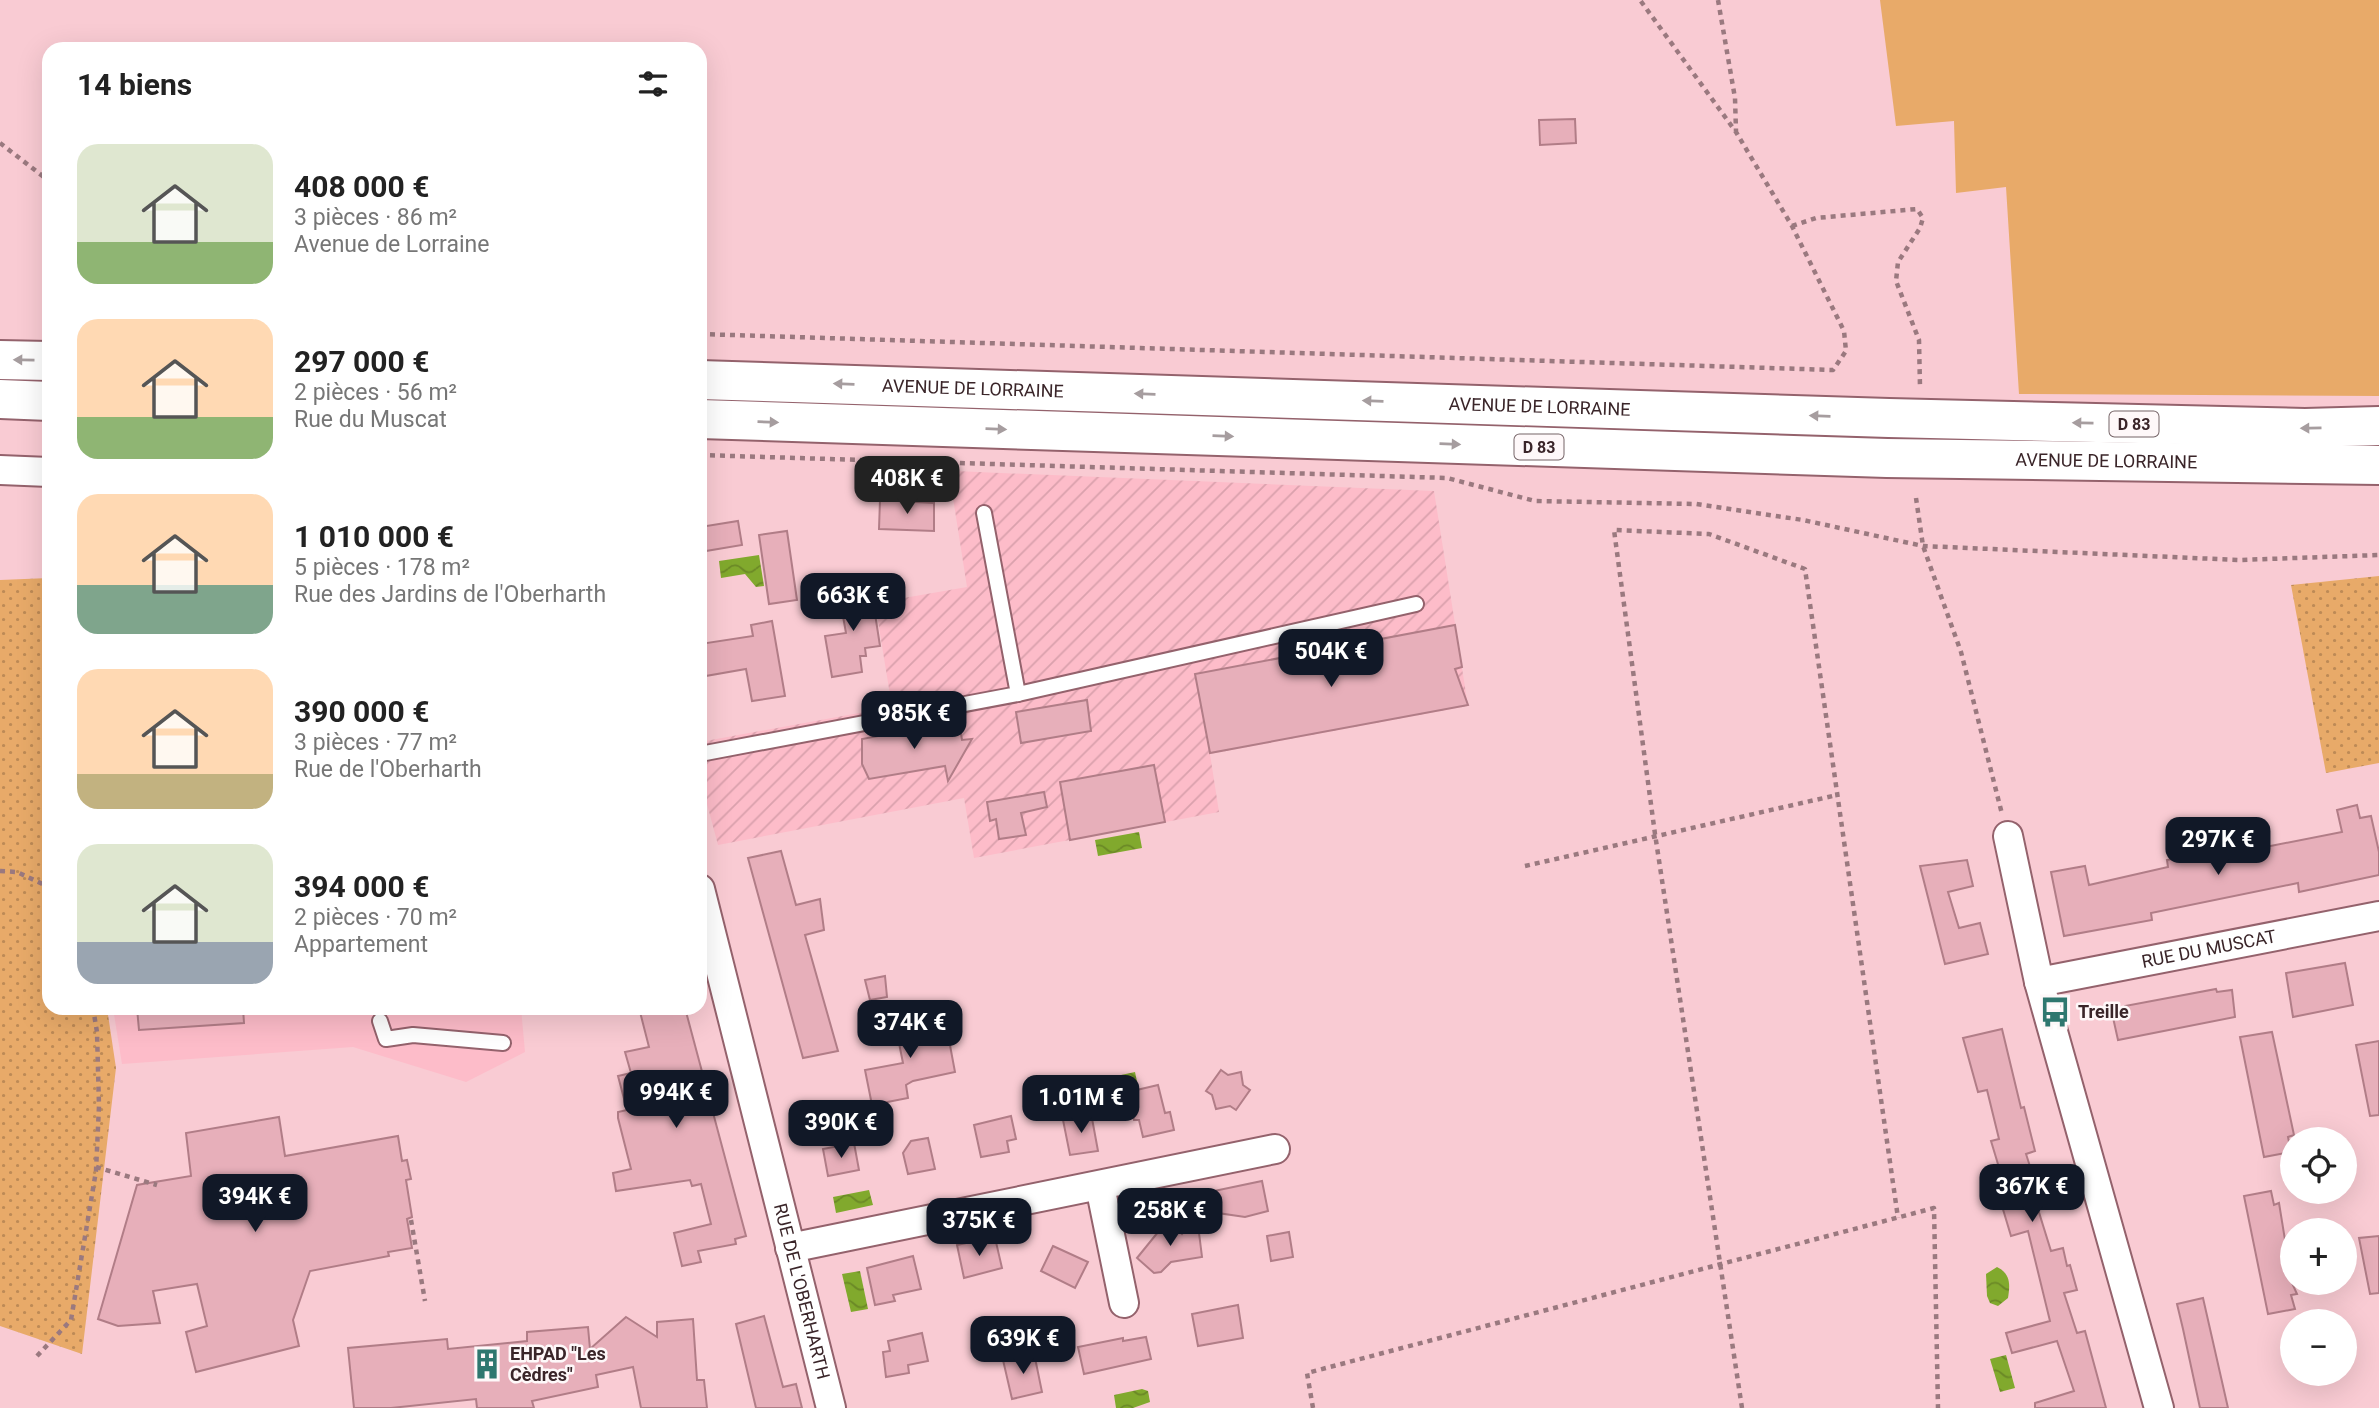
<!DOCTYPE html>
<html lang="fr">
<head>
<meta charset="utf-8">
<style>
  :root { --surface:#fff; --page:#f6f6f6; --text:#222; --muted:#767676; --accent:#111827 }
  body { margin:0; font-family:Roboto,sans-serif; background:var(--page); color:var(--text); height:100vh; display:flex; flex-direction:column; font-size:26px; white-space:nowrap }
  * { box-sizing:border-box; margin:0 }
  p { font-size:23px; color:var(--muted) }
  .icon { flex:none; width:38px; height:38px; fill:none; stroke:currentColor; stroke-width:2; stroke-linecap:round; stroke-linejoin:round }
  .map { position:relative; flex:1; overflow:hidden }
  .drawer { position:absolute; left:42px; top:42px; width:665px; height:973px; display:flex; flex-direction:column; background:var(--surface); border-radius:21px; box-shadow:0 7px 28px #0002 }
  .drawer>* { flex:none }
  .tools { position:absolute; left:2280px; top:1127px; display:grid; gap:14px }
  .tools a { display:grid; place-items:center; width:77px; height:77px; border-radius:50%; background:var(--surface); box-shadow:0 7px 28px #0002; font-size:35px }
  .price { position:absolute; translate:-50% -60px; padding:0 16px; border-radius:14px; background:var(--accent); color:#fff; font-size:23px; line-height:46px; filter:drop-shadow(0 2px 4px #0008) }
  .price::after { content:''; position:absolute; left:50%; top:42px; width:21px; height:16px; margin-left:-10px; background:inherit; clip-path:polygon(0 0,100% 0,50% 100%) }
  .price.selected { background:#222; color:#fff }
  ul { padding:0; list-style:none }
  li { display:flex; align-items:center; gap:21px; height:175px; padding:0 35px }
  li span { display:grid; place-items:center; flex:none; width:196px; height:140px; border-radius:21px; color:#555 }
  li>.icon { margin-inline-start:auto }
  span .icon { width:84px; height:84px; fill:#fffc; stroke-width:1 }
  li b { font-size:30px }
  h2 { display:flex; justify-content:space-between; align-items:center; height:84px; padding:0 35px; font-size:30px }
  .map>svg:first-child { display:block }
</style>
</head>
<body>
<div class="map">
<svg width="2379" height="1408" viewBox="0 0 2379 1408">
  <defs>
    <pattern id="industrial-furrows" width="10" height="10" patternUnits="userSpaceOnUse" patternTransform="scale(1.75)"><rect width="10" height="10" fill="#fdbcc9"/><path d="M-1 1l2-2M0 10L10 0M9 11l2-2" fill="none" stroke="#daa1ad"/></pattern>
    <pattern id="park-dots" width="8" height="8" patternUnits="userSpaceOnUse" patternTransform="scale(1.75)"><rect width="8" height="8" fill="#e8aa69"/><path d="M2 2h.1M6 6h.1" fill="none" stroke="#bd8a56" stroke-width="1.8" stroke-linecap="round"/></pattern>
    <pattern id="water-waves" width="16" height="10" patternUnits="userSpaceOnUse" patternTransform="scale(1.75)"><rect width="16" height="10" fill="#81a92d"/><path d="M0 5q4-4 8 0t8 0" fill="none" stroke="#6b8926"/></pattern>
  </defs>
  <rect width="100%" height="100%" fill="#f9cbd3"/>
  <path fill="#fdbcc9" d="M113,1008H521L525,1052L466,1082L353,1047L122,1064Z"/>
  <path fill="url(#industrial-furrows)" d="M955,471L1434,491L1468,706L1210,754L1219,812L974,858L964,798L718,845L700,778V742L892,707L875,603L967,587L953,498Z"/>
  <path fill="#e8aa69" d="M1880,0H2379V396L2019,394L2006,187L1956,193L1954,121L1896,126Z"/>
  <g fill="url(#park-dots)">
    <path d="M2379,576V763L2326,773L2291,585Z"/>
    <path d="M49,578V1008H107L116,1068L82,1354L0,1326V580Z"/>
  </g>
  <g fill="url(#water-waves)">
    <path d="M759,555L764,586L756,587L745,574L721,578L719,561Z"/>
    <path d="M1139,832L1142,848L1098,856L1095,840Z"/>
    <path d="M1135,1072L1138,1086L1117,1090L1118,1094L1111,1096L1107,1078Z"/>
    <path d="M869,1190L873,1205L836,1213L833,1197Z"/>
    <path d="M1997,1267C2011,1274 2010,1285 2008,1298L1998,1306L1990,1303L1987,1296L1986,1274Z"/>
    <path d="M860,1271L868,1309L851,1312L842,1274Z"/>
    <path d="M2006,1355L2015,1388L2000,1392L1990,1359Z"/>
    <path d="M1142,1389L1148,1391L1150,1402L1133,1408H1116L1114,1395Z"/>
  </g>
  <g fill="#e7afba" stroke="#b17d87" stroke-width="2">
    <path d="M1575,119L1576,143L1540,145L1539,120Z"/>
    <path d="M880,500L934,503V531L879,529Z"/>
    <path d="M738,521L742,545L700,552V527Z"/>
    <path d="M787,531L797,600L769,604L759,535Z"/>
    <path d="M871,588L880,646L865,648L866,656H860L862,672L832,677L825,636L846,633L839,594Z"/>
    <path d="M772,621L785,696L752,701L746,669L700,677V644L753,636L751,625Z"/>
    <path d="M1455,625L1462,667L1455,669L1468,705L1210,753L1195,674Z"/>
    <path d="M1087,700L1091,731L1021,743L1016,712Z"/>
    <path d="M959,722L962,740L972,739L948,781L945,766L869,779L862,764V739L926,727V723L939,726Z"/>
    <path d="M1154,765L1165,822L1070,840L1060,782Z"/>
    <path d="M1044,792L1047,807L1021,813L1026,835L999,839L996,819L990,821L987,802Z"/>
    <path d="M2357,805L2360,818L2371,816L2379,852V875L2299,892L2298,883L2151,913L2152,920L2064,936L2051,872L2085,866L2089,885L2168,867L2167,860L2187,856L2185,845L2203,842L2205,855L2239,847L2240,852L2342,832L2337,810Z"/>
    <path d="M781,851L796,905L820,899L824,930L805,935L838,1051L803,1058L748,858Z"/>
    <path d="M1967,860L1973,886L1948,892L1959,928L1980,923L1988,954L1945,964L1920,866Z"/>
    <path d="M2345,963L2353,1005L2293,1017L2286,973Z"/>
    <path d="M885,976L887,997L870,1000L865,980Z"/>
    <path d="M2216,989L2217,992L2232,990L2235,1017L2118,1040L2112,1013L2126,1011L2125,1006Z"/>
    <path d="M137,1008H243L244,1023L139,1030Z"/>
    <path d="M639,1008H685L746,1236L735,1239L736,1244L698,1251L701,1262L682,1266L674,1233L711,1224L701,1184L692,1186L690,1180L616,1191L613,1173L631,1169L618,1118V1112L627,1110L618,1076L631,1073L625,1052L649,1047Z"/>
    <path d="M916,1009L918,1024L932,1021L935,1042L949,1040L955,1072L913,1081L906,1085L908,1098L872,1105L865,1070L903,1063L893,1013Z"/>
    <path d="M2002,1029L2021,1108L2024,1107L2035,1151L2026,1154L2038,1191L2033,1193L2051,1251L2063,1248L2067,1266L2070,1265L2077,1290L2064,1293L2077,1333L2085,1331L2106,1408H2035V1403L2074,1391L2057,1341L2012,1353L2006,1333L2050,1321L2028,1231L2011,1236L1996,1186L2004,1184L1991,1141L1999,1139L1987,1090L1978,1092L1963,1038Z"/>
    <path d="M2272,1032L2294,1135L2288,1137L2291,1152L2264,1157L2240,1037Z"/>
    <path d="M2379,1041V1115L2370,1116L2356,1045Z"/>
    <path d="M1221,1070L1228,1075L1241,1072L1243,1085L1250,1090L1236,1110L1230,1106L1216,1109L1212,1095L1206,1091Z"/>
    <path d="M1158,1085L1165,1113L1170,1112L1174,1130L1143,1137L1139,1120H1134L1128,1092Z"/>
    <path d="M1091,1113L1098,1151L1070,1155L1063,1120Z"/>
    <path d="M1011,1116L1016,1139L1007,1141L1009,1152L981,1157L974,1125Z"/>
    <path d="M279,1117L285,1156L398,1136L402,1161L407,1160L411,1179L406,1180L412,1217L407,1219L412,1248L388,1252L389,1256L310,1271L293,1320L299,1346L196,1372L186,1332L207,1326L197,1284L153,1291L160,1323L118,1326L98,1319L137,1185L191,1176L186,1133Z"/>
    <path d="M928,1138L935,1169L908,1174L903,1153L911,1141Z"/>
    <path d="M854,1143L859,1170L828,1176L823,1149Z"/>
    <path d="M1262,1181L1268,1211L1245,1217L1218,1213L1214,1191Z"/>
    <path d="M2271,1191L2274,1205L2279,1203L2292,1283L2297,1294L2291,1295L2295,1309L2268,1314L2244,1196Z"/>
    <path d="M1167,1221L1182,1234L1187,1228L1193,1233H1199L1202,1257L1171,1262L1161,1272L1154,1273L1137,1258Z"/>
    <path d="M1289,1232L1293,1257L1271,1261L1267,1236Z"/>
    <path d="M2379,1236V1293L2370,1294L2359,1238Z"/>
    <path d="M985,1239L986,1243L996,1242L1002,1268L964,1278L957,1245Z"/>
    <path d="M1053,1246L1088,1262L1075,1288L1041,1271Z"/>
    <path d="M913,1256L921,1289L893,1295L895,1301L875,1305L867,1268Z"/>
    <path d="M2203,1298L2228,1408H2200L2183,1329L2177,1304Z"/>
    <path d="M1238,1305L1243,1338L1198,1346L1192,1314Z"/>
    <path d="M764,1316L783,1387L796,1384L802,1408H756L736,1324Z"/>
    <path d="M626,1317L657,1337V1322L693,1319L697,1380H704L707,1408H641L633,1367L596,1375L598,1387L532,1401L534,1408H477L476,1399L391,1408H354L348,1348L447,1339L448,1349L527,1341V1332L588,1327L590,1349Z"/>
    <path d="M922,1333L928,1361L908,1365L909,1373L886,1377L883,1352L890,1351L888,1341Z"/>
    <path d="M1146,1337L1151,1359L1084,1374L1078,1347L1123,1338V1341Z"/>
    <path d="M1034,1353L1042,1392L1012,1399L1003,1360Z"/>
  </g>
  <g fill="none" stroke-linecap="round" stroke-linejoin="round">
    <g stroke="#94626c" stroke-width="18">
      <g id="lane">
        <path d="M1018,694L1416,604"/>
        <path d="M700,754L1018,694L984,513"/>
        <path d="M380,1021L386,1039L413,1035L503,1043"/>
      </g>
    </g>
    <g stroke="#94626c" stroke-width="32">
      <g id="street">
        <path d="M0,470L49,472"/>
        <path d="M2008,836L2039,982L2159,1408"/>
        <path id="s1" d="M700,889L831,1408"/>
        <path id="s2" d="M2039,982L2379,916"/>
        <path d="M1100,1186L1124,1303"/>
        <path d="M790,1248L1275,1149"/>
      </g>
    </g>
    <g stroke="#94626c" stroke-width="42">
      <g id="primary">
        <path d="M0,360L49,361"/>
        <path id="s3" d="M700,380L1889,418L2305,428L2379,426"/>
        <path d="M0,399L49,401"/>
        <path id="s4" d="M700,419L1887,458L2379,465"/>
      </g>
    </g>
    <g stroke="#9a797f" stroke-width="4.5" stroke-dasharray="5 5" stroke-linecap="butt">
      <path d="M1718,0L1735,98L1736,131"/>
      <path d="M0,143L49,181"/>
      <path d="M1792,226L1816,218L1917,209L1923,218L1920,228L1898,262L1896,281L1919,340L1920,387"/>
      <path d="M700,334L1833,370L1846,351L1844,331L1792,226L1736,132L1640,0"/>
      <path d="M700,455L1447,478L1535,501L1696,504L1803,520L1923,546L2239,560L2379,555"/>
      <path d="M1916,498L1923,546L1961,652L2002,814"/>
      <path d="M1525,866L1837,795"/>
      <path d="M0,871L17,872L49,887"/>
      <path d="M96,1167L157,1185"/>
      <path d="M411,1220L425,1301"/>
      <path d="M37,1356L71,1320L96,1171L99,1106L97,1032L93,1008"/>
      <path d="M1313,1408L1307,1373L1934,1208L1938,1408"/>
      <path d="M1742,1408L1655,834L1614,530L1709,534L1805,569L1898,1218"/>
    </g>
    <use href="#lane" stroke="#fff" stroke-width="14"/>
    <use href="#street" stroke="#fff" stroke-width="28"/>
    <use href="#primary" stroke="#fff" stroke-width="38"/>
  </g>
  <defs><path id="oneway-solid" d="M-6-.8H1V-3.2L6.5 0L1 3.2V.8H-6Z" transform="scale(1.75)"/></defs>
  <g fill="#a69d9f">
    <use href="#oneway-solid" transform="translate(24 360) rotate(-179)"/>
    <use href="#oneway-solid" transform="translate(844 384) rotate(-178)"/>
    <use href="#oneway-solid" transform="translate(1145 394) rotate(-178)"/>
    <use href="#oneway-solid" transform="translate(1373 401) rotate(-178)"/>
    <use href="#oneway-solid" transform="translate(1820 416) rotate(-178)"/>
    <use href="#oneway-solid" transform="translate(768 422) rotate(2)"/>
    <use href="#oneway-solid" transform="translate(2083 423) rotate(-179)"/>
    <use href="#oneway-solid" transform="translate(2311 428) rotate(179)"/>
    <use href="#oneway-solid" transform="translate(996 429) rotate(2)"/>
    <use href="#oneway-solid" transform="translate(1223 436) rotate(2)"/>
    <use href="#oneway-solid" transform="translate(1450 444) rotate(2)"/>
  </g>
  <defs>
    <g id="bus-bare" transform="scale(2.415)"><path d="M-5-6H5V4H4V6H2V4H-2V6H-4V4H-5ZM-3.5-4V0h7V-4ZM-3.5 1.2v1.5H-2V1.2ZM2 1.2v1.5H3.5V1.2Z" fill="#2f776f" stroke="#fef8f9" stroke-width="2.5" paint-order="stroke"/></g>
    <g id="building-bare" transform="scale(2.415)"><path d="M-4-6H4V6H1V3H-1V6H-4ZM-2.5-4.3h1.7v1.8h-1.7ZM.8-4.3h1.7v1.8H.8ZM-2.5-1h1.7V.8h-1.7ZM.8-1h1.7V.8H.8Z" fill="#2f776f" stroke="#fef8f9" stroke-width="2.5" paint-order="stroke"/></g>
  </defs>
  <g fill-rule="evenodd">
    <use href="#bus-bare" x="2055" y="1012"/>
    <use href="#building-bare" x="487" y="1364"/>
  </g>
  <g text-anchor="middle" stroke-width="5" stroke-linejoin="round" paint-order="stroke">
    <g fill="#fef8f9" stroke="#756467" stroke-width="2">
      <rect x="2109.5" y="411.5" width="49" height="25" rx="5"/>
      <rect x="1514.5" y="434.5" width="49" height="25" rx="5"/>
    </g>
    <g font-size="16" font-weight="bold" fill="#3a2529">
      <text x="2134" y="430">D 83</text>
      <text x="1539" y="453">D 83</text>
    </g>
    <g font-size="18" fill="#3a2529" stroke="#fef8f9">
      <text dy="6" stroke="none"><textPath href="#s3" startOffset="273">AVENUE DE LORRAINE</textPath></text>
      <text dy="6" stroke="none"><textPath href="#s3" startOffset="840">AVENUE DE LORRAINE</textPath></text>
      <text dy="6" stroke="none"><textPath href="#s4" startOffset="1407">AVENUE DE LORRAINE</textPath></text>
      <text dy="6" stroke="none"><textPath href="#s2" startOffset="173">RUE DU MUSCAT</textPath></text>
      <text dy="6" stroke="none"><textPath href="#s1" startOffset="415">RUE DE L'OBERHARTH</textPath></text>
    </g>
    <g font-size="18" font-weight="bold" fill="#3a2529" stroke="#fef8f9" text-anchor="start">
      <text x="2078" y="1018">Treille</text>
      <text x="510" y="1360">EHPAD "Les<tspan x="510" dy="21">Cèdres"</tspan></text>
    </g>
  </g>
</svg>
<div class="tools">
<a><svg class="icon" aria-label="locate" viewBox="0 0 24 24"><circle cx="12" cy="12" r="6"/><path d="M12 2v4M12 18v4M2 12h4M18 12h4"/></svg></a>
<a>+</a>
<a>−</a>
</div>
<b class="price selected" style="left:907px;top:516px">408K €</b>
<b class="price" style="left:853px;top:633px">663K €</b>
<b class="price" style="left:1331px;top:689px">504K €</b>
<b class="price" style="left:914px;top:751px">985K €</b>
<b class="price" style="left:2218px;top:877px">297K €</b>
<b class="price" style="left:910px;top:1060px">374K €</b>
<b class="price" style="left:676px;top:1130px">994K €</b>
<b class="price" style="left:1081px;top:1135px">1.01M €</b>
<b class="price" style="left:841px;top:1160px">390K €</b>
<b class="price" style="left:2032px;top:1224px">367K €</b>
<b class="price" style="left:255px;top:1234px">394K €</b>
<b class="price" style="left:1170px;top:1248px">258K €</b>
<b class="price" style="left:979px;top:1258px">375K €</b>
<b class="price" style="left:1023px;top:1376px">639K €</b>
<section class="drawer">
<h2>14 biens<svg class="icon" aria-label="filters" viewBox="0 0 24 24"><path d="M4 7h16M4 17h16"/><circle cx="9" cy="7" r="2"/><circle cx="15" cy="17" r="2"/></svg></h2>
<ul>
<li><span style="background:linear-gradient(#dfe7d0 70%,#8fb573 0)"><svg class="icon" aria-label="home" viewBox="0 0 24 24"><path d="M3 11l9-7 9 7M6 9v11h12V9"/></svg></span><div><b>408 000 €</b><p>3 pièces · 86 m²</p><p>Avenue de Lorraine</p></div></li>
<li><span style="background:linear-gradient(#ffd9b3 70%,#8fb573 0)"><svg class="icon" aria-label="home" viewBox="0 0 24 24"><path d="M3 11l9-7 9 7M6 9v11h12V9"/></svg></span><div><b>297 000 €</b><p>2 pièces · 56 m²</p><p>Rue du Muscat</p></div></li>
<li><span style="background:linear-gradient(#ffd9b3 65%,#7fa58c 0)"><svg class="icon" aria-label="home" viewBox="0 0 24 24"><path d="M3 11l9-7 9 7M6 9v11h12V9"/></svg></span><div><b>1 010 000 €</b><p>5 pièces · 178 m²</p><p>Rue des Jardins de l'Oberharth</p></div></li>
<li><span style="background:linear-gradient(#ffd9b3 75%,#c2b280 0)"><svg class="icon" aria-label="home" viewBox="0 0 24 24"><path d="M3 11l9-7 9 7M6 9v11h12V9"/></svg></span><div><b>390 000 €</b><p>3 pièces · 77 m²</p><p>Rue de l'Oberharth</p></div></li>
<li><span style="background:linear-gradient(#dfe7d0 70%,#9aa5b1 0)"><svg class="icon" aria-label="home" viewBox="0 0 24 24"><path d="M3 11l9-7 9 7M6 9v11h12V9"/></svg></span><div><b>394 000 €</b><p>2 pièces · 70 m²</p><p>Appartement</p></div></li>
</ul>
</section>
</div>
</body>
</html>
